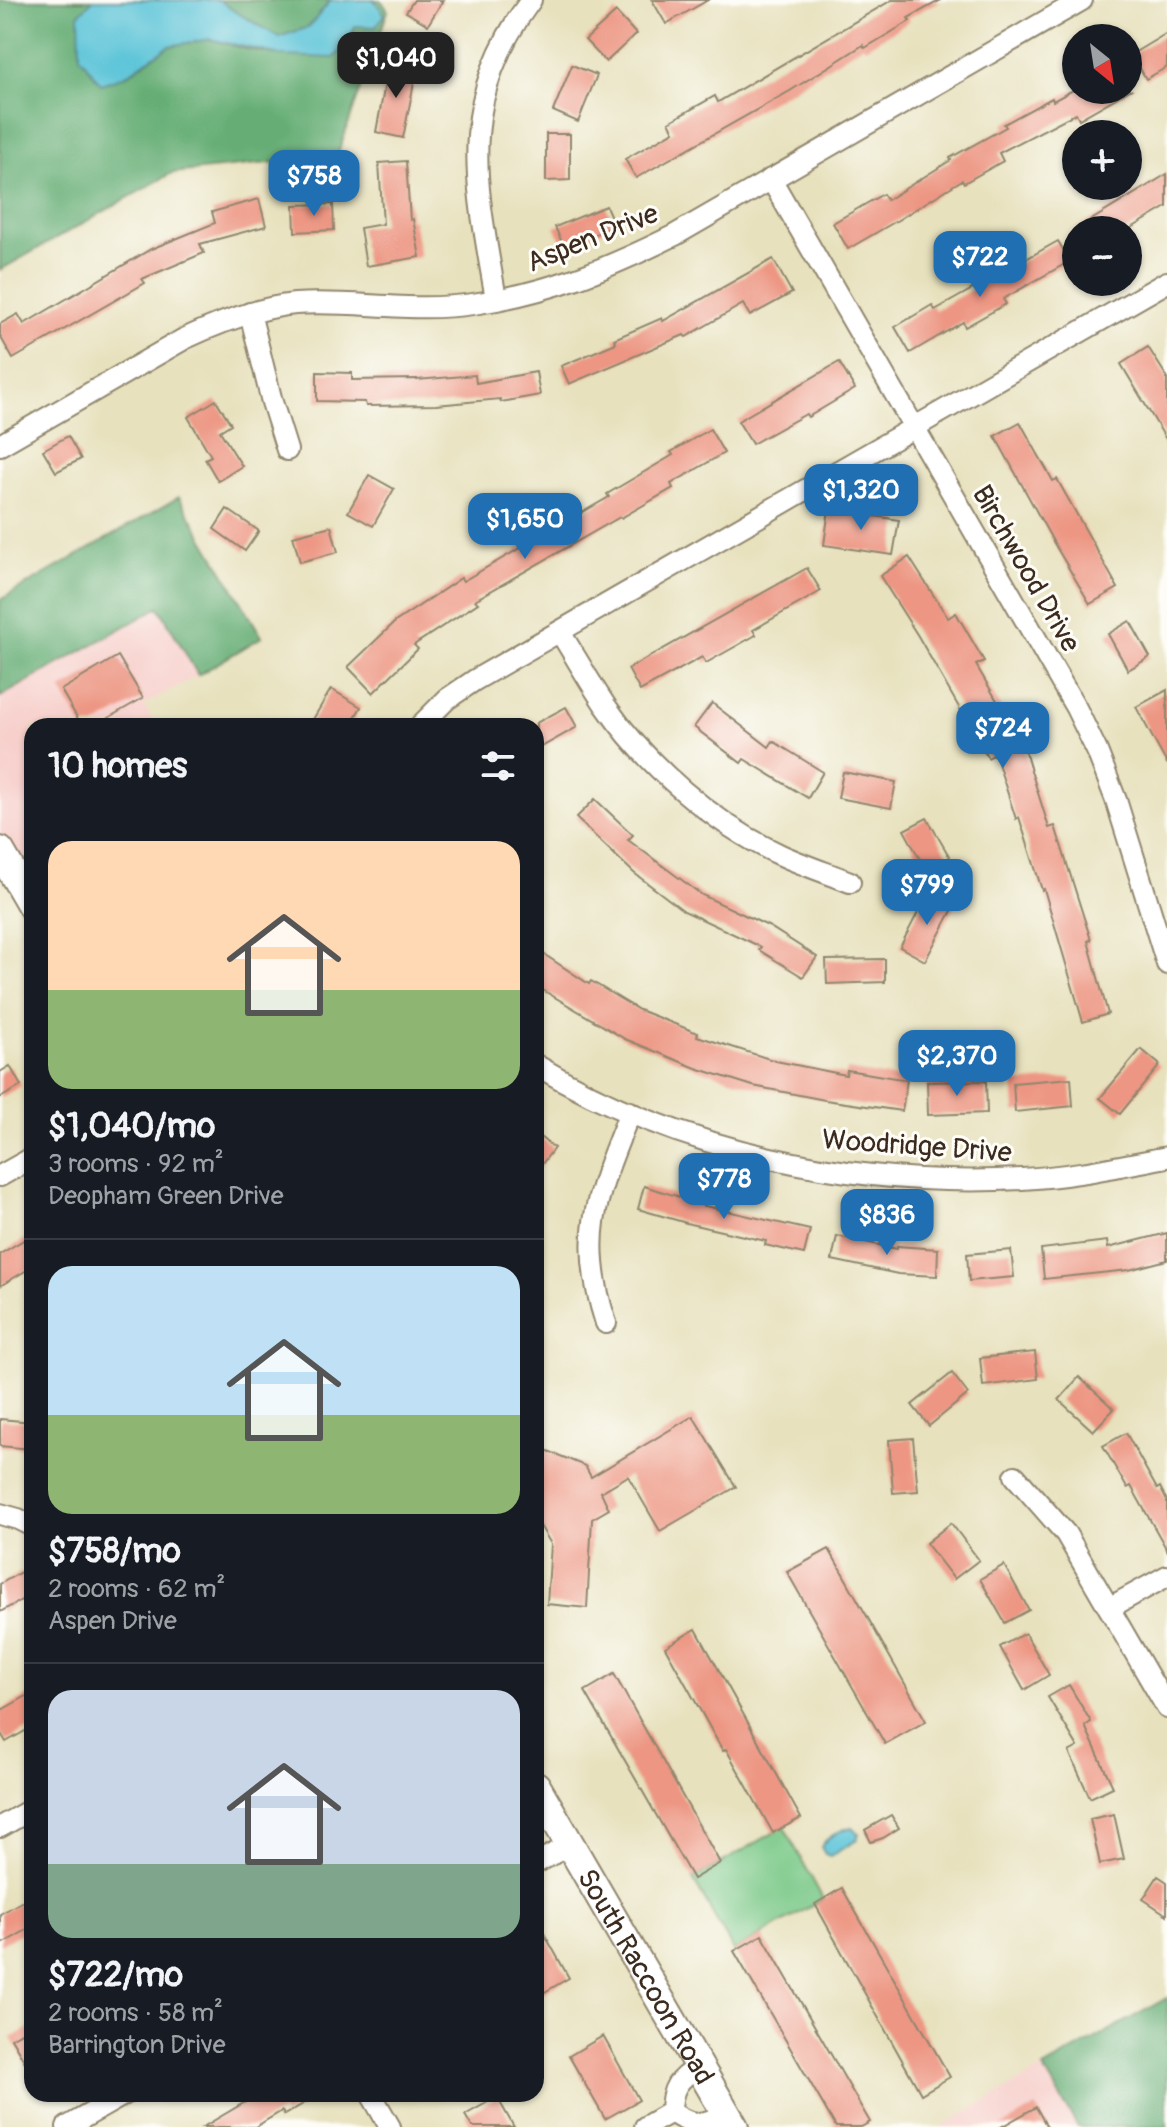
<!DOCTYPE html>
<html lang="en">
<head>
<meta charset="utf-8">
<style>
  :root { --surface:#171b24; --page:#242831; --text:#f1f3f6; --muted:#9ea1a6; --line:#363941; --accent:#1f6fb2 }
  body { margin:0; font-family:Pangolin,sans-serif; background:var(--page); color:var(--text); height:100vh; display:flex; flex-direction:column; font-size:30px; white-space:nowrap }
  * { box-sizing:border-box; margin:0 }
  p { font-size:26px; color:var(--muted) }
  .icon { flex:none; width:44px; height:44px; fill:none; stroke:currentColor; stroke-width:2; stroke-linecap:round; stroke-linejoin:round }
  .map { position:relative; flex:1; overflow:hidden }
  .details { position:absolute; left:24px; top:718px; width:520px; height:1384px; display:flex; flex-direction:column; background:var(--surface); border-radius:24px; box-shadow:0 2px 6px #0004 }
  .details>* { flex:none }
  .needle { width:52px; rotate:150deg }
  .buttons { position:absolute; left:1062px; top:24px; display:grid; gap:16px }
  .buttons a { display:grid; place-items:center; width:80px; height:80px; border-radius:50%; background:var(--surface); box-shadow:0 2px 6px #0004; font-size:40px }
  .price { position:absolute; translate:-50% -68px; padding:0 18px; border-radius:16px; background:var(--accent); color:#fff; font-size:26px; line-height:52px; filter:drop-shadow(0 2px 4px #0008) }
  .price::after { content:''; position:absolute; left:50%; top:48px; width:24px; height:18px; margin-left:-12px; background:inherit; clip-path:polygon(0 0,100% 0,50% 100%) }
  .price.on { background:#222; color:#fff }
  ul { padding:0; list-style:none }
  li { display:grid; align-content:center; gap:16px; height:424px; padding:0 24px }
  li+li { border-top:2px solid var(--line) }
  li span { display:grid; place-items:center; height:248px; border-radius:24px; color:#555 }
  li>.icon { margin-inline-start:auto }
  span .icon { width:144px; height:144px; fill:#fffc; stroke-width:1 }
  li b { font-size:34px }
  h2 { display:flex; justify-content:space-between; align-items:center; height:96px; padding:0 24px; font-size:34px }
  .map>svg:first-child { display:block }
</style>
</head>
<body>
<div class="map">
<svg width="1167" height="2127" viewBox="0 0 1167 2127">
  <rect width="100%" height="100%" fill="#fdfcf7"/>
  <filter id="ink" filterUnits="userSpaceOnUse"><feTurbulence type="fractalNoise" baseFrequency=".0125" numOctaves="2"/><feDisplacementMap in="SourceGraphic" scale="16" xChannelSelector="R" yChannelSelector="G"/><feConvolveMatrix kernelMatrix="1 2 1 2 8 2 1 2 1" color-interpolation-filters="sRGB"/></filter>
  <filter id="wash" filterUnits="userSpaceOnUse"><feTurbulence type="fractalNoise" baseFrequency=".006" numOctaves="4" result="noise"/><feDisplacementMap in="SourceGraphic" scale="32" xChannelSelector="R" yChannelSelector="G"/><feGaussianBlur stdDeviation="1.8" result="paint"/><feColorMatrix in="noise" values="0 0 0 0 0 0 0 0 0 0 0 0 0 0 0 0 0 1.4 0 .05"/><feComposite in="paint" operator="in"/></filter>
  <g filter="url(#wash)">
    <rect width="100%" height="100%" fill="#e7e1bd"/>
    <g fill="#f7d0cc">
      <path d="M160,607L198,675L144,705L155,726H32V906L0,851V697Z"/>
      <path d="M1043,2068L1078,2127H940Z"/>
    </g>
    <path fill="#7cc989" stroke="#5c7a54" stroke-width="2" d="M784,1827L823,1899L734,1951L693,1879Z"/>
    <g fill="#65ad75" stroke="#506c4a" stroke-width="2">
      <path d="M0,0H93L79,14L125,76L169,46L210,39L246,49L284,56L349,42L355,26L384,15L374,0H381L388,11L337,156L172,173L0,270Z"/>
      <path d="M219,0H331L309,27L279,37L234,11Z"/>
      <path d="M179,497L262,637L198,675L159,607L0,697V600Z"/>
      <path d="M1167,1998V2127H1078L1043,2068Z"/>
    </g>
    <g fill="#5cc4d8" stroke="#4c777b" stroke-width="2">
      <path d="M93,0H219L234,11L279,37L309,27L331,0H374L385,15L375,27L355,26L349,42L334,58L284,56L210,39L169,46L124,76L101,84L80,56L79,14Z"/>
      <path d="M852,1827L859,1834L857,1840L830,1856L825,1854L821,1847C825,1838 842,1829 852,1827Z"/>
    </g>
    <g id="blocks">
      <g fill="#ed9683">
        <path d="M414,0H443L428,25L406,12Z"/>
        <path d="M652,0H708L666,24Z"/>
        <path d="M892,0H941L908,18L910,21L865,48L863,45L790,91L636,178L625,159L674,131L669,122L715,96L718,102Z"/>
        <path d="M616,12L636,34L606,62L585,40Z"/>
        <path d="M1167,33V67L1146,79L1132,54Z"/>
        <path d="M389,63L417,68L403,138L376,132Z"/>
        <path d="M572,65L597,75L578,122L553,111Z"/>
        <path d="M1073,90H1130L1079,119L1076,113L999,153L1003,161L964,183L962,180L898,220L848,249L833,223L883,194L887,200L951,160L950,158L1006,127L1004,124L1052,98L1053,101Z"/>
        <path d="M546,134H570V180L546,181Z"/>
        <path d="M406,161L410,220L413,219L420,257L366,266L360,228L383,224L379,163Z"/>
        <path d="M1167,174V207L1128,230H1075Z"/>
        <path d="M259,199L266,226L200,244L204,253L142,279L145,283L13,359L0,336V324L18,314L24,324L151,249L215,223L212,212Z"/>
        <path d="M333,204L334,230L295,232L294,205Z"/>
        <path d="M606,206L615,226L564,247L555,227Z"/>
        <path d="M1058,241L1070,261L1003,299L1006,304L965,327L963,322L910,353L895,327L932,305L935,310Z"/>
        <path d="M773,259L792,293L750,316L743,304L686,337L684,335L569,384L561,366L616,343L614,339L662,318L663,321Z"/>
        <path d="M1148,347L1167,377V441L1121,364Z"/>
        <path d="M839,362L855,389L808,417L806,414L752,444L738,421Z"/>
        <path d="M317,372L352,373V380L417,379V380L475,375L476,383L536,372L540,395L501,402L500,399L436,405L366,406L365,402L317,401Z"/>
        <path d="M216,400L231,424L220,431L242,466L218,481L205,459L211,456L188,417Z"/>
        <path d="M1020,422L1053,481L1057,479L1118,588L1090,604L1055,545L995,436Z"/>
        <path d="M710,429L724,453L671,484L673,488L621,518L620,517L475,600L478,603L414,645L418,649L373,693L348,667L395,622L461,578L463,581L609,497L607,494L673,455L671,452Z"/>
        <path d="M68,436L81,459L56,472L43,450Z"/>
        <path d="M369,475L394,489L373,526L348,512Z"/>
        <path d="M227,509L259,531L245,551L214,529Z"/>
        <path d="M829,509L899,520L893,555L824,545Z"/>
        <path d="M331,526L338,552L300,562L293,536Z"/>
        <path d="M909,557L948,618L956,613L984,661L976,665L1023,745L1049,828L1055,826L1078,899L1091,940L1088,941L1108,1014L1083,1022L1044,889L1042,890L1019,817L1016,819L995,754L988,758L918,636L880,576Z"/>
        <path d="M807,568L821,591L753,630L756,635L706,663L702,657L640,691L628,669Z"/>
        <path d="M1130,621L1150,657L1128,670L1108,634Z"/>
        <path d="M118,656L143,698L94,726H82L61,690Z"/>
        <path d="M331,689L361,707L350,726H309Z"/>
        <path d="M1167,690V764L1136,707Z"/>
        <path d="M712,703L769,747L773,741L823,772L808,798L744,759L741,763L694,727Z"/>
        <path d="M566,707L577,727L536,750V723Z"/>
        <path d="M843,772L896,782L891,808L838,798Z"/>
        <path d="M595,799L633,835L628,840L702,895L770,927L817,957L803,977L759,950L761,947L684,911L634,873L576,818Z"/>
        <path d="M927,818L952,861L928,874L904,830Z"/>
        <path d="M928,893L954,907L925,961L900,947Z"/>
        <path d="M536,949L589,984L591,981L639,1010L698,1033L697,1036L776,1061L846,1075L847,1070L907,1080L902,1111L825,1100L753,1086L696,1068L625,1039L536,986Z"/>
        <path d="M885,959V982L827,984L826,960Z"/>
        <path d="M1141,1049L1160,1065L1120,1114L1100,1098Z"/>
        <path d="M10,1066L21,1086L0,1098V1072Z"/>
        <path d="M1071,1078L1073,1106L1015,1112L1013,1083Z"/>
        <path d="M986,1081L987,1113L928,1115L927,1082Z"/>
        <path d="M536,1134L554,1148L536,1172Z"/>
        <path d="M644,1186L696,1202V1204L810,1230L804,1254L765,1245L766,1241L690,1224L638,1209Z"/>
        <path d="M1167,1233V1260L1129,1270L1044,1279L1041,1249L1107,1241L1108,1248Z"/>
        <path d="M32,1235V1267L0,1286V1254Z"/>
        <path d="M837,1236L897,1249V1246L938,1249L937,1276L898,1274L832,1260Z"/>
        <path d="M1011,1250L1014,1277L969,1281L967,1254Z"/>
        <path d="M1035,1352L1038,1379L983,1386L980,1358Z"/>
        <path d="M952,1373L968,1394L929,1426L912,1405Z"/>
        <path d="M1079,1377L1114,1409L1093,1431L1059,1400Z"/>
        <path d="M693,1416L736,1487L660,1531L628,1476L601,1492L609,1509L592,1519L587,1608L547,1604L551,1544L536,1519V1446L585,1466L591,1477Z"/>
        <path d="M0,1419L32,1422L31,1449L0,1446Z"/>
        <path d="M1126,1433L1157,1489L1160,1487L1167,1501V1550L1131,1486L1127,1488L1103,1446Z"/>
        <path d="M913,1438L918,1491L893,1493L889,1440Z"/>
        <path d="M951,1523L979,1560L954,1579L926,1543Z"/>
        <path d="M829,1549L926,1721L885,1744L787,1572Z"/>
        <path d="M1004,1565L1029,1610L1005,1623L980,1579Z"/>
        <path d="M21,1572L32,1594L0,1612V1584Z"/>
        <path d="M696,1629L801,1818L773,1833L726,1749L723,1751L665,1647Z"/>
        <path d="M1025,1633L1049,1675L1024,1690L1000,1647Z"/>
        <path d="M614,1674L720,1863L693,1879L585,1691Z"/>
        <path d="M1069,1685L1091,1722L1085,1726L1113,1787L1090,1798L1069,1752L1078,1747L1048,1697Z"/>
        <path d="M32,1693V1727L6,1742L0,1732V1711Z"/>
        <path d="M1114,1814L1124,1859L1100,1864L1090,1819Z"/>
        <path d="M891,1815L899,1828L883,1838L871,1842L865,1830Z"/>
        <path d="M1158,1876L1167,1882V1915L1143,1899Z"/>
        <path d="M842,1888L950,2077L921,2094L815,1904Z"/>
        <path d="M32,1896V1927L0,1945V1914Z"/>
        <path d="M536,1919L569,1978L536,1997Z"/>
        <path d="M762,1935L870,2122L861,2127H836L734,1951Z"/>
        <path d="M32,2026V2074L11,2038Z"/>
        <path d="M603,2036L639,2100L605,2119L569,2056Z"/>
        <path d="M259,2094H320L284,2115L282,2111L255,2127H203Z"/>
        <path d="M497,2097L514,2127H472L465,2115Z"/>
        <path d="M1036,2107L1047,2127H1001Z"/>
      </g>
    </g>
  </g>
  <g filter="url(#ink)">
    <use href="#blocks" fill-opacity="0" stroke="#91866e" stroke-width="2"/>
    <g fill="none" stroke-linecap="round" stroke-linejoin="round">
      <g stroke="#91866e" stroke-width="24">
        <g id="street">
          <path d="M771,179L1076,708L1097,751L1116,800L1167,964"/>
          <path d="M496,299C476,182 455,103 531,0"/>
          <path d="M250,313L272,402L287,450"/>
          <path d="M0,445L184,339C218,323 256,308 295,304C354,300 413,313 473,304C548,293 607,269 675,235L1082,0"/>
          <path d="M560,632C575,656 589,681 605,705C646,765 715,825 781,855C803,865 827,873 850,882"/>
          <path d="M420,726L447,699L475,680L1167,282"/>
          <path d="M536,1065C680,1152 855,1188 1022,1179C1071,1177 1119,1166 1167,1157"/>
          <path d="M0,1176L32,1158"/>
          <path d="M606,1323C577,1235 598,1193 630,1112"/>
          <path d="M1015,1476L1066,1534L1167,1708"/>
          <path d="M0,1514L18,1519L32,1526"/>
          <path d="M1109,1608L1167,1576"/>
          <path d="M0,1827L32,1809"/>
          <path d="M536,1863L570,1845"/>
          <path d="M371,2094L390,2127"/>
          <path d="M671,2112C693,2127 703,2126 726,2113"/>
          <path d="M67,2127L125,2094"/>
          <path d="M645,2127L671,2112C671,2088 678,2079 699,2066"/>
        </g>
      </g>
      <g stroke="#91866e" stroke-width="32">
        <g id="secondary">
          <path d="M0,851L32,906"/>
          <path id="s1" d="M536,1786L734,2127"/>
        </g>
      </g>
      <use href="#street" stroke="#fff" stroke-width="20"/>
      <use href="#secondary" stroke="#fff" stroke-width="28"/>
    </g>
  </g>
  <g text-anchor="middle" stroke-width="6" stroke-linejoin="round" paint-order="stroke">
    <g font-size="28" fill="#3b2a1e" stroke="#fdfcf7">
      <text transform="translate(592 237) rotate(-22)" y="10">Aspen Drive</text>
      <text transform="translate(1027 568) rotate(60)" y="10">Birchwood Drive</text>
      <text transform="translate(917 1145) rotate(4)" y="10">Woodridge Drive</text>
      <text dy="10" stroke="none"><textPath href="#s1" startOffset="220">South Raccoon Road</textPath></text>
    </g>
  </g>
</svg>
<div class="buttons">
<a><svg class="needle" viewBox="-14 -14 28 28"><path d="M0-13l5 13h-10z" fill="#e53935"/><path d="M0 13l5-13h-10z" fill="#9ea1a6"/></svg></a>
<a>+</a>
<a>−</a>
</div>
<b class="price on" style="left:396px;top:100px">$1,040</b>
<b class="price" style="left:314px;top:218px">$758</b>
<b class="price" style="left:980px;top:299px">$722</b>
<b class="price" style="left:861px;top:532px">$1,320</b>
<b class="price" style="left:525px;top:561px">$1,650</b>
<b class="price" style="left:1003px;top:770px">$724</b>
<b class="price" style="left:927px;top:927px">$799</b>
<b class="price" style="left:957px;top:1098px">$2,370</b>
<b class="price" style="left:724px;top:1221px">$778</b>
<b class="price" style="left:887px;top:1257px">$836</b>
<section class="details">
<h2>10 homes<svg class="icon" aria-label="filters" viewBox="0 0 24 24"><path d="M4 7h16M4 17h16"/><circle cx="9" cy="7" r="2"/><circle cx="15" cy="17" r="2"/></svg></h2>
<ul>
<li><span style="background:linear-gradient(#ffd9b3 60%,#8fb573 0)"><svg class="icon" aria-label="home" viewBox="0 0 24 24"><path d="M3 11l9-7 9 7M6 9v11h12V9"/></svg></span><div><b>$1,040/mo</b><p>3 rooms · 92 m²</p><p>Deopham Green Drive</p></div></li>
<li><span style="background:linear-gradient(#bfe0f5 60%,#8fb573 0)"><svg class="icon" aria-label="home" viewBox="0 0 24 24"><path d="M3 11l9-7 9 7M6 9v11h12V9"/></svg></span><div><b>$758/mo</b><p>2 rooms · 62 m²</p><p>Aspen Drive</p></div></li>
<li><span style="background:linear-gradient(#c9d6e8 70%,#7fa58c 0)"><svg class="icon" aria-label="home" viewBox="0 0 24 24"><path d="M3 11l9-7 9 7M6 9v11h12V9"/></svg></span><div><b>$722/mo</b><p>2 rooms · 58 m²</p><p>Barrington Drive</p></div></li>
</ul>
</section>
</div>
</body>
</html>
